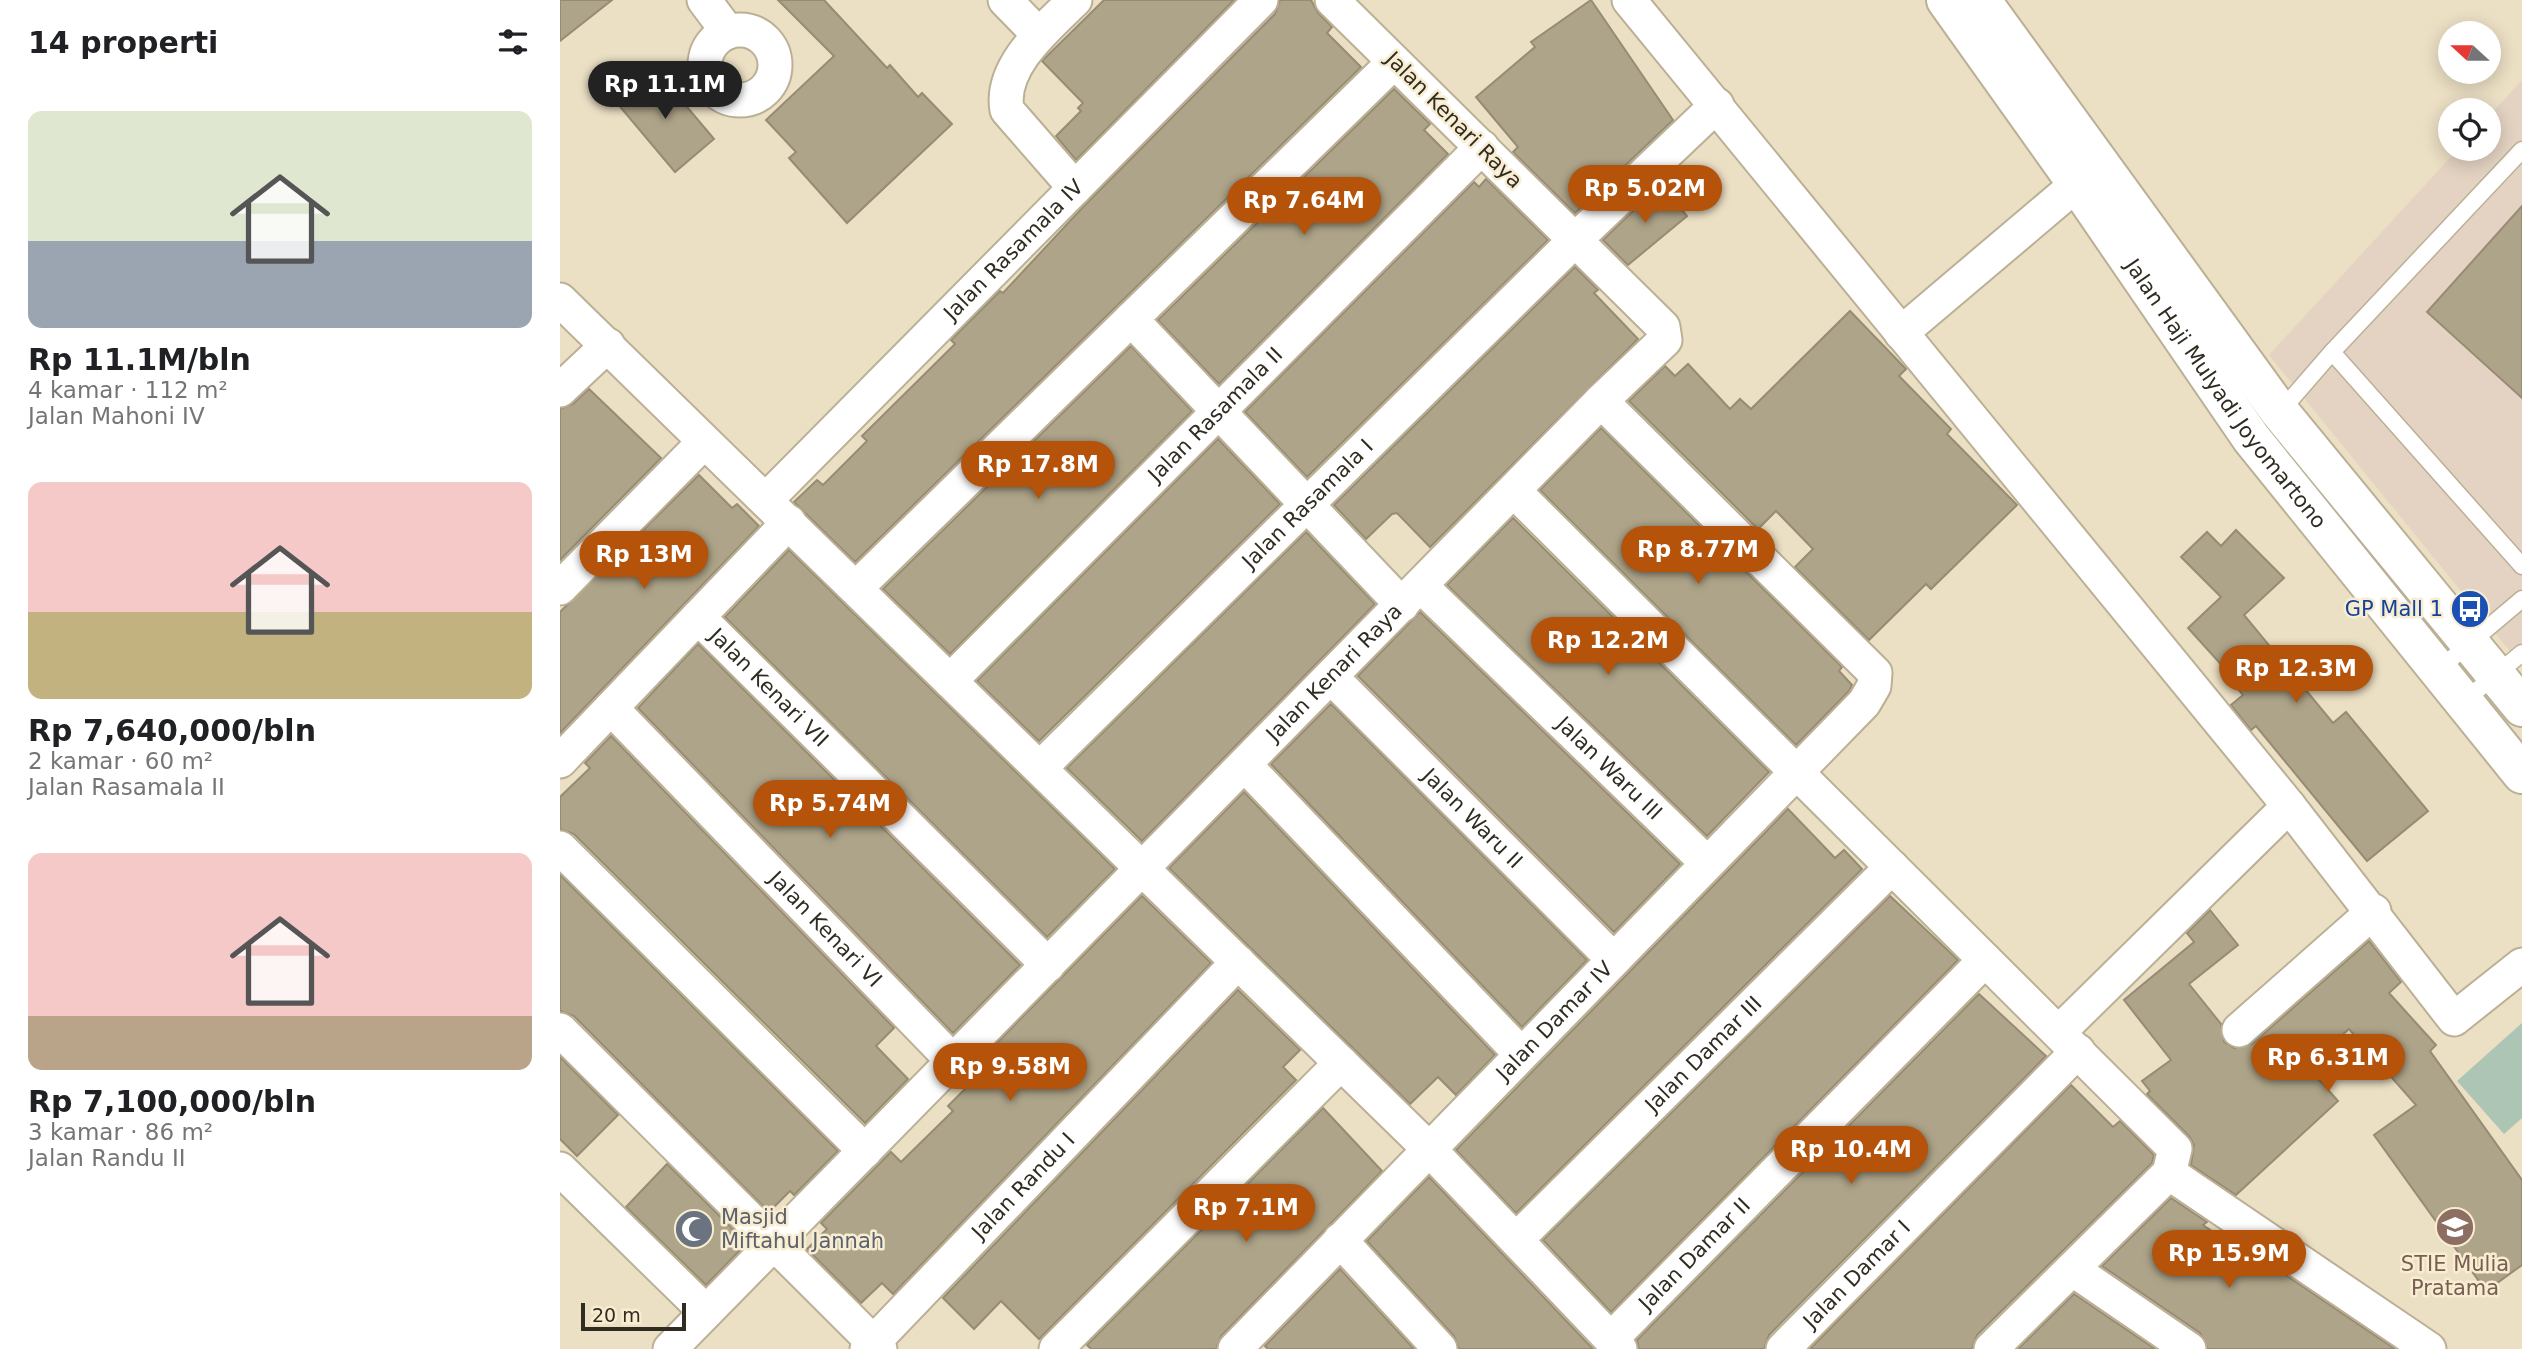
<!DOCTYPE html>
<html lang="id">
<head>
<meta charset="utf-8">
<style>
  :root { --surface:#fff; --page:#f2f2f2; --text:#202124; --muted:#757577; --accent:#b45309 }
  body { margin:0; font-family:"DejaVu Sans",sans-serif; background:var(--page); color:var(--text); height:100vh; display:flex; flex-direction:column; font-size:26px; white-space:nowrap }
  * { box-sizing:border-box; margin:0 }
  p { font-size:23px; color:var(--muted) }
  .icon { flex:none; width:38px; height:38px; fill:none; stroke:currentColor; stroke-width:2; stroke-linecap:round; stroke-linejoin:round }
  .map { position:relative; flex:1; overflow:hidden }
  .drawer { display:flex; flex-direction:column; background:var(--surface); width:560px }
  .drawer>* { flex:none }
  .needle { width:46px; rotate:291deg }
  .buttons { position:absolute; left:1878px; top:21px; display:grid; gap:14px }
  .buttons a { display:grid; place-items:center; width:63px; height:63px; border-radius:50%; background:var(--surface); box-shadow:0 4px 18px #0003; font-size:35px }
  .scale { position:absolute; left:21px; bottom:18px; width:105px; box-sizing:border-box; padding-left:7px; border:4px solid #302c21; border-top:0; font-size:19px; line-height:24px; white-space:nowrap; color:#302c21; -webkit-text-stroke:5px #f8edd1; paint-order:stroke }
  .price { position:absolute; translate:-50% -60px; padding:0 16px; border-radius:24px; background:var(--accent); color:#fff; font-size:23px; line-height:46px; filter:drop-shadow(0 2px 4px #0008) }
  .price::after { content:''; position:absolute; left:50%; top:42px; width:21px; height:16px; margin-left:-10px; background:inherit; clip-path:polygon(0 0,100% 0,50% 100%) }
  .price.current { background:#222; color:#fff }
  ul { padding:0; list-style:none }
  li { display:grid; align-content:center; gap:14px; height:371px; padding:0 28px }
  li span { display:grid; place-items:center; height:217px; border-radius:14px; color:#555 }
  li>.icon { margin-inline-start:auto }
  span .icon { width:126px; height:126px; fill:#fffc; stroke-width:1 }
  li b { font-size:30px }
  h2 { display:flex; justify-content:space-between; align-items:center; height:84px; padding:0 28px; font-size:30px }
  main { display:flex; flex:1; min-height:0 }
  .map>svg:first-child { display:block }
</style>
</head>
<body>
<main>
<section class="drawer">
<h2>14 properti<svg class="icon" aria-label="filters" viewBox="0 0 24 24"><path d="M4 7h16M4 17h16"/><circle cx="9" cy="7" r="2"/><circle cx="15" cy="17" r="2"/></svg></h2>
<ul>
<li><span style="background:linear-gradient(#dfe7d0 60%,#9aa5b1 0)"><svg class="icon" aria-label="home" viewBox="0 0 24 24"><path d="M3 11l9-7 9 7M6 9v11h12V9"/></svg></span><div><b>Rp 11.1M/bln</b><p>4 kamar · 112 m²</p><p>Jalan Mahoni IV</p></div></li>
<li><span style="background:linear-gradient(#f6c9c9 60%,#c2b280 0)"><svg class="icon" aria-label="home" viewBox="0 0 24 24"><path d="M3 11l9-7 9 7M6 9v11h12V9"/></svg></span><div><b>Rp 7,640,000/bln</b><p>2 kamar · 60 m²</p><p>Jalan Rasamala II</p></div></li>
<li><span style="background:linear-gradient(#f6c9c9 75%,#b9a48a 0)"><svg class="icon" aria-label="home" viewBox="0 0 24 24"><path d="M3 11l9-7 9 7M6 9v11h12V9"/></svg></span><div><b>Rp 7,100,000/bln</b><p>3 kamar · 86 m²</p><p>Jalan Randu II</p></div></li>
</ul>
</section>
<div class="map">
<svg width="1962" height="1349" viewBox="0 0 1962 1349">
  <rect width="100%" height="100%" fill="#ebdfc4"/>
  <path fill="#e4d3c2" d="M1962,80V666L1709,355L1898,149H1928L1929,116Z"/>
  <path fill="#adc5b4" d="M1962,1023V1118L1944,1134L1897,1081Z"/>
  <g fill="#aea489" stroke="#978c73" stroke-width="2">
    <path d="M0,0H52L0,41Z"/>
    <path d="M218,0H264L327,68L330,65L358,97L362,93L392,124L287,223L229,158L236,152L206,120L274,56Z"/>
    <path d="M544,0H674L516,160L496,136L521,111L518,108L523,103L482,61Z"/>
    <path d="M720,0H751L758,13L772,27L767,33L801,67L295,562L234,502L257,480L263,485L307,441L302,436L395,344L391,340L440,291L443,293L524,206L715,14Z"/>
    <path d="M1031,0L1113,120L1015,213L953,152L958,147L916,97L975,47L971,42Z"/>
    <path d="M95,69L154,139L115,172L57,103Z"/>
    <path d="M834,89L870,124L864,130L888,154L659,384L598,320Z"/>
    <path d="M926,179L988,240L747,477L685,412L914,182L919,187Z"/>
    <path d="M1101,184L1127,216L1068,265L1043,240Z"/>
    <path d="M1962,206V398L1867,312Z"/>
    <path d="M1015,267L1038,290L1034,293L1078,339L870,547L837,513L832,514L806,539L774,505Z"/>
    <path d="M1290,311L1346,369L1339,376L1391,429L1387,434L1457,505L1371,589L1366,584L1309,640L1235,567L1253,549L1216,511L1198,529L1069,401L1105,366L1115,376L1128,364L1170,409L1180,399L1191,409Z"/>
    <path d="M571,346L632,411L390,654L323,589Z"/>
    <path d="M29,389L101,458L0,560V409L13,404Z"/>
    <path d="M1041,428L1282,667L1279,671L1292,685L1289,691L1236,745L980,490Z"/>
    <path d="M658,439L720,504L479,741L417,681Z"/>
    <path d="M139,475L172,508L177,504L199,526L0,733V612Z"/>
    <path d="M953,518L1209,772L1147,836L887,585Z"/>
    <path d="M1676,530L1724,578L1684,615L1773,723L1786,712L1868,811L1807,861L1696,726L1691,730L1671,705L1683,695L1674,684L1677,682L1628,628L1661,597L1621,557L1647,532L1661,546Z"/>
    <path d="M746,532L815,604L582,841L507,768Z"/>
    <path d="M229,550L555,869L487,937L165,617Z"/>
    <path d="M860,612L1120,864L1054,932L798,676Z"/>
    <path d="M138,644L460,965L393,1033L78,708Z"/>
    <path d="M771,704L1027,960L962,1027L711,764Z"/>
    <path d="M51,736L334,1028L316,1046L348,1079L305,1123L14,834L0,829V797L30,768L25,763Z"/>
    <path d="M684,792L935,1055L896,1095L878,1077L850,1104L609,868Z"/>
    <path d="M1228,809L1275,858L1284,850L1302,869L956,1213L896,1150Z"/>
    <path d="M0,875L278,1151L234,1195L230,1191L209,1212L14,1016L0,1011Z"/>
    <path d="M582,896L651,963L333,1294L322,1283L301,1303L247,1249L267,1229L261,1223L331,1152L341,1162L393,1111L388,1106L424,1070L417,1063Z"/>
    <path d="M1330,896L1398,960L1051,1312L983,1240Z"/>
    <path d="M1650,910L1678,945L1629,984L1661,1024L1664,1042L1674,1048L1692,1044L1809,941L1841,982L1829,993L1876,1045L1870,1051L1962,1180V1265L1926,1291L1814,1135L1856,1105L1789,1029L1747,1066L1778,1101L1676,1195L1631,1165L1634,1145L1629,1136L1587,1094L1590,1091L1582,1081L1611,1060L1564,1000L1634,942L1627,933Z"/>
    <path d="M678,990L740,1050L723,1067L736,1080L479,1339L441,1301L414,1329L383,1298Z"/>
    <path d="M1419,994L1486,1056L1209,1335L1204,1349H1079L1077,1340Z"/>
    <path d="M0,1057L58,1115L17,1156L0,1139Z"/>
    <path d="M1511,1085L1553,1127L1560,1121L1594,1155L1592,1163L1417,1335L1412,1349H1250Z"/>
    <path d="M763,1108L822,1171L661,1336L656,1349H531L527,1345Z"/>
    <path d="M107,1164L187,1243L146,1285L66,1207Z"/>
    <path d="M869,1177L1033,1349H899L894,1336L807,1241Z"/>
    <path d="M1611,1198L1647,1222L1643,1225L1693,1259L1696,1255L1835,1349H1648L1640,1333L1542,1266Z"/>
    <path d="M780,1269L854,1349H708L705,1346Z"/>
    <path d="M1514,1294L1595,1349H1458Z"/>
  </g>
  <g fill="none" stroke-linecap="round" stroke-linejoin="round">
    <g stroke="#bbb096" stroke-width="19">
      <g id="service">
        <path d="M1772,352L1962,150"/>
        <path d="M1720,412L1772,352L1962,566"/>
        <path d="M1878,670L1962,599"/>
        <path d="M1904,701L1962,653"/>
      </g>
    </g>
    <g stroke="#bbb096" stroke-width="37">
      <g id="minor">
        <path d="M144,0L168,32"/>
        <path d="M445,0L479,35"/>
        <path d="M515,0C486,28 439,67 447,110L515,188"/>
        <path d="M1069,0L1729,806L1894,1019L1962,965"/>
        <circle cx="180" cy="65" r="35"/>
        <path d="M0,300L869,1149L1060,1349"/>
        <path d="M571,319L842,605"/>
        <path d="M1341,333L1517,184"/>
        <path d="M0,390L48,345"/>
        <path d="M954,491L1615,1149L1609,1173L1431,1349"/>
        <path id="s1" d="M206,500L701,0"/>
        <path id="s2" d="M861,586L1147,863"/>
        <path d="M0,588L144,442"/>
        <path d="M296,588L834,62"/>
        <path id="s3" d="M138,617L488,965"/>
        <path id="s4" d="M771,677L1053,959"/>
        <path id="s5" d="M390,681L922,147"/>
        <path id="s6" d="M51,708L393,1061"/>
        <path d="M0,761L229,522"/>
        <path d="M685,765L961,1054"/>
        <path id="s7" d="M480,768L1015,240L1157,105"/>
        <path d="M0,848L305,1151"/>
        <path d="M0,1030L320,1349"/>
        <path d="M1679,1030L1814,911"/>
        <path d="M1499,1032L1729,806"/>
        <path d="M0,1169L146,1312"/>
        <path d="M1609,1173L1869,1349"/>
        <path d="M780,1240L880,1349"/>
        <path id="s8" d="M956,1240L1332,867"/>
        <path d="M1512,1269L1629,1349"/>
        <path id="s9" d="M1051,1339L1425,960"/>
        <path id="s10" d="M110,1349L1041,401L1105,340L1103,327L772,0"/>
        <path id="s11" d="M307,1349L678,962"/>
        <path d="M496,1349L781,1063"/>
        <path id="s12" d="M675,1349L1304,703L1314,686L1315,673L1041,401"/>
        <path id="s13" d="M1223,1349L1518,1051"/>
      </g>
    </g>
    <g stroke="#bbb096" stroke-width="42">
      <g id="primary">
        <path id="s14" d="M1386,0L1517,184L1691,438L1962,774"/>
        <path d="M1421,0L1720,412L1962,707"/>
      </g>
    </g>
    <use href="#service" stroke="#fff" stroke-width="16"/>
    <use href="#minor" stroke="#fff" stroke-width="33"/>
    <use href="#primary" stroke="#fff" stroke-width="38"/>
  </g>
  <defs>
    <g id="bus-disc" transform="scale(2.0125)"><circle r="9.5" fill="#1a4fb4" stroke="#f8edd1"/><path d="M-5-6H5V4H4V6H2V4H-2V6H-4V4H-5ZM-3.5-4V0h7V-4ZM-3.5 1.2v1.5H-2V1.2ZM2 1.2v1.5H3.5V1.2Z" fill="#fff"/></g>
    <g id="university-disc" transform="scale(2.0125)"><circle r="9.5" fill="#8d6e63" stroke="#f8edd1"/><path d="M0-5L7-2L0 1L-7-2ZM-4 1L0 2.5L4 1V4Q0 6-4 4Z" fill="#fff"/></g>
    <g id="mosque-disc" transform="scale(2.0125)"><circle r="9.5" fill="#6b7280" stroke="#f8edd1"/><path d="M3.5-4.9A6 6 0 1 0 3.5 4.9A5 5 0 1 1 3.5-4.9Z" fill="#fff"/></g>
  </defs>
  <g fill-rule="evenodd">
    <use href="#bus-disc" x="1910" y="609"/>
    <use href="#university-disc" x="1895" y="1227"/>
    <use href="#mosque-disc" x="134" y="1229"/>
  </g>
  <g text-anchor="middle" stroke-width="5" stroke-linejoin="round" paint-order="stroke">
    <g font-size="21" fill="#302c21" stroke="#f8edd1">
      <text transform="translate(894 120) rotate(45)" y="7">Jalan Kenari Raya</text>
      <text dy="7" stroke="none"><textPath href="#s1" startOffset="352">Jalan Rasamala IV</textPath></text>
      <text dy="7" stroke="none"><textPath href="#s14" startOffset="483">Jalan Haji Mulyadi Joyomartono</textPath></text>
      <text dy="7" stroke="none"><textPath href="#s5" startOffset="376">Jalan Rasamala II</textPath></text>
      <text dy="7" stroke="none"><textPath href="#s7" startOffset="376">Jalan Rasamala I</textPath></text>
      <text dy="7" stroke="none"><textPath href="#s10" startOffset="948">Jalan Kenari Raya</textPath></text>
      <text dy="7" stroke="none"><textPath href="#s3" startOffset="100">Jalan Kenari VII</textPath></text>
      <text dy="7" stroke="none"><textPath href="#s2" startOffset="262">Jalan Waru III</textPath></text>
      <text dy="7" stroke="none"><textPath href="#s4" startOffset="200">Jalan Waru II</textPath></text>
      <text dy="7" stroke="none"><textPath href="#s6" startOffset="308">Jalan Kenari VI</textPath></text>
      <text dy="7" stroke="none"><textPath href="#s12" startOffset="458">Jalan Damar IV</textPath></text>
      <text dy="7" stroke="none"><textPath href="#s8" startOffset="264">Jalan Damar III</textPath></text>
      <text dy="7" stroke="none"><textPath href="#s11" startOffset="226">Jalan Randu I</textPath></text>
      <text dy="7" stroke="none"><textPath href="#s9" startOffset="119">Jalan Damar II</textPath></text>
      <text dy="7" stroke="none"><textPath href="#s13" startOffset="105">Jalan Damar I</textPath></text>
    </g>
    <g font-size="21" fill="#164399" stroke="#f8edd1" text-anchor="end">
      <text x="1883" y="616">GP Mall 1</text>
    </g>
    <g font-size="21" fill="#5b616d" stroke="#f8edd1" text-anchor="start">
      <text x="161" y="1224">Masjid<tspan x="161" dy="24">Miftahul Jannah</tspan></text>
    </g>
    <g font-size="21" fill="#785e54" stroke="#f8edd1">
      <text x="1895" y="1271">STIE Mulia<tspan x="1895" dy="24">Pratama</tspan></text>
    </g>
  </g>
</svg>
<div class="buttons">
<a><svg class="needle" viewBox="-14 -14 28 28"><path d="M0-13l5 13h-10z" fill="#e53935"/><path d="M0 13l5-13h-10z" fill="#757577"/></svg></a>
<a><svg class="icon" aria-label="locate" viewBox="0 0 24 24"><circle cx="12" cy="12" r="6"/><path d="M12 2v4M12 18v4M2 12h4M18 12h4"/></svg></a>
</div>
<div class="scale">20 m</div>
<b class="price current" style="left:105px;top:121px">Rp 11.1M</b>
<b class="price" style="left:1085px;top:225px">Rp 5.02M</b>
<b class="price" style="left:744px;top:237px">Rp 7.64M</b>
<b class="price" style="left:478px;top:501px">Rp 17.8M</b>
<b class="price" style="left:1138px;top:586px">Rp 8.77M</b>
<b class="price" style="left:84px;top:591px">Rp 13M</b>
<b class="price" style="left:1048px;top:677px">Rp 12.2M</b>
<b class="price" style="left:1736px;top:705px">Rp 12.3M</b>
<b class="price" style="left:270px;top:840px">Rp 5.74M</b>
<b class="price" style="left:1768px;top:1094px">Rp 6.31M</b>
<b class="price" style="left:450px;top:1103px">Rp 9.58M</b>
<b class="price" style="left:1291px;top:1186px">Rp 10.4M</b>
<b class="price" style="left:686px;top:1244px">Rp 7.1M</b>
<b class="price" style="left:1669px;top:1290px">Rp 15.9M</b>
</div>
</main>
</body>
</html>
